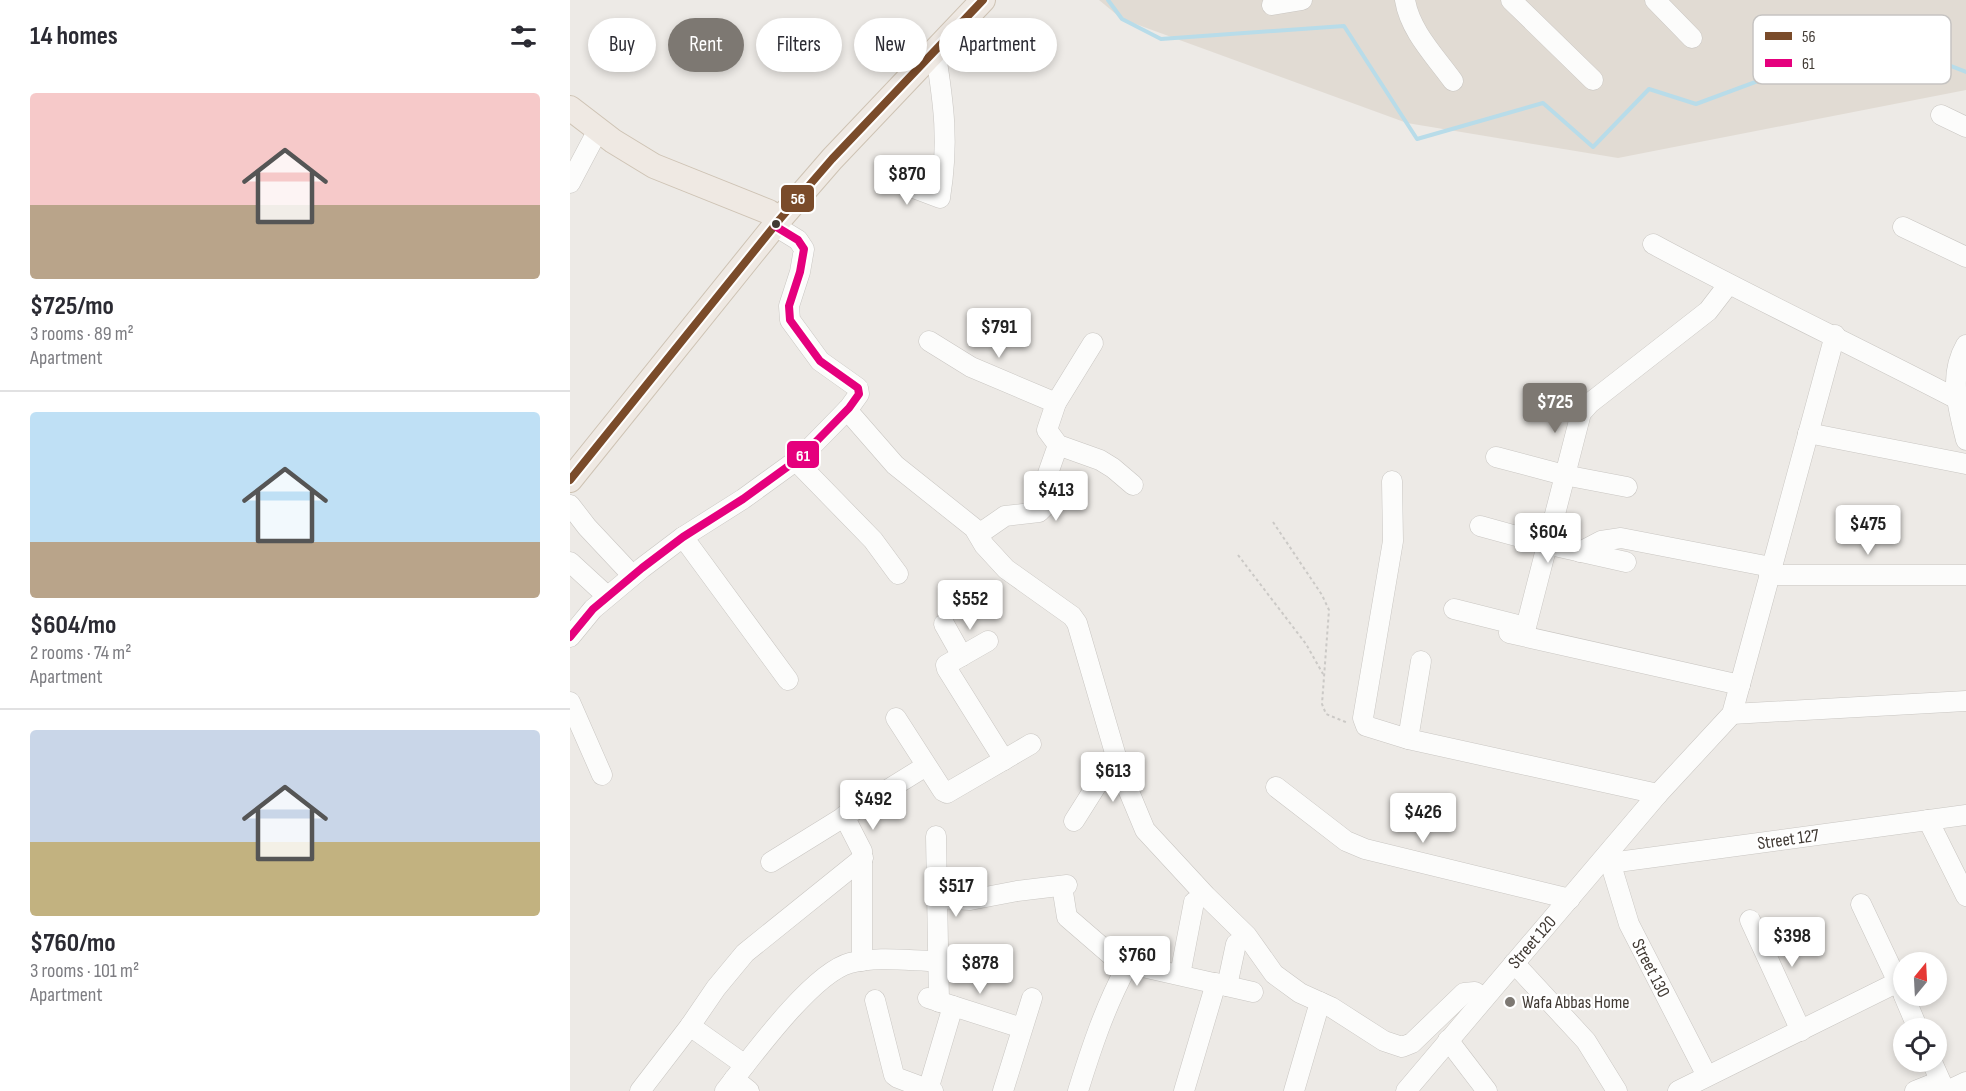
<!DOCTYPE html>
<html lang="en">
<head>
<meta charset="utf-8">
<style>
  :root { --surface:#fff; --page:#f2f2f3; --text:#2b2b33; --muted:#7c7c81; --line:#e1e1e2; --accent:#7d7872 }
  body { margin:0; font-family:"Sofia Sans Condensed",sans-serif; background:var(--page); color:var(--text); height:100vh; display:flex; flex-direction:column; font-size:22px; white-space:nowrap }
  * { box-sizing:border-box; margin:0 }
  p { font-size:20px; color:var(--muted) }
  .icon { flex:none; width:33px; height:33px; fill:none; stroke:currentColor; stroke-width:2; stroke-linecap:round; stroke-linejoin:round }
  .map { position:relative; flex:1; overflow:hidden }
  .details { display:flex; flex-direction:column; background:var(--surface); width:570px }
  .details>* { flex:none }
  .hud { position:absolute; left:18px; top:18px; width:570px; height:54px; display:flex; gap:12px }
  .needle { width:39px; rotate:18deg }
  .controls { position:absolute; left:1323px; top:952px; display:grid; gap:12px }
  .controls a { display:grid; place-items:center; width:54px; height:54px; border-radius:50%; background:var(--surface); box-shadow:0 3px 9px #0003; font-size:30px }
  .price { position:absolute; translate:-50% -51px; padding:0 14px; border-radius:6px; background:#fff; color:#222; font-size:20px; line-height:39px; filter:drop-shadow(0 2px 3px #0008) }
  .price::after { content:''; position:absolute; left:50%; top:36px; width:18px; height:14px; margin-left:-9px; background:inherit; clip-path:polygon(0 0,100% 0,50% 100%) }
  .price.on { background:var(--accent); color:#fff }
  ul { padding:0; list-style:none }
  li { display:grid; align-content:center; gap:12px; height:318px; padding:0 30px }
  li+li { border-top:2px solid var(--line) }
  li span { display:grid; place-items:center; height:186px; border-radius:6px; color:#555 }
  li>.icon { margin-inline-start:auto }
  span .icon { width:108px; height:108px; fill:#fffc; stroke-width:1 }
  li b { font-size:26px }
  h2 { display:flex; justify-content:space-between; align-items:center; height:72px; padding:0 30px; font-size:26px }
  .chip { padding:0 21px; border-radius:27px; background:var(--surface); box-shadow:0 3px 9px #0003; font-size:21px; line-height:54px }
  .chip.on { background:var(--accent); color:#fff }
  main { display:flex; flex:1; min-height:0 }
  .map>svg:first-child { display:block }
</style>
</head>
<body>
<main>
<section class="details">
<h2>14 homes<svg class="icon" aria-label="filters" viewBox="0 0 24 24"><path d="M4 7h16M4 17h16"/><circle cx="9" cy="7" r="2"/><circle cx="15" cy="17" r="2"/></svg></h2>
<ul>
<li><span style="background:linear-gradient(#f6c9c9 60%,#b9a48a 0)"><svg class="icon" aria-label="home" viewBox="0 0 24 24"><path d="M3 11l9-7 9 7M6 9v11h12V9"/></svg></span><div><b>$725/mo</b><p>3 rooms · 89 m²</p><p>Apartment</p></div></li>
<li><span style="background:linear-gradient(#bfe0f5 70%,#b9a48a 0)"><svg class="icon" aria-label="home" viewBox="0 0 24 24"><path d="M3 11l9-7 9 7M6 9v11h12V9"/></svg></span><div><b>$604/mo</b><p>2 rooms · 74 m²</p><p>Apartment</p></div></li>
<li><span style="background:linear-gradient(#c9d6e8 60%,#c2b280 0)"><svg class="icon" aria-label="home" viewBox="0 0 24 24"><path d="M3 11l9-7 9 7M6 9v11h12V9"/></svg></span><div><b>$760/mo</b><p>3 rooms · 101 m²</p><p>Apartment</p></div></li>
</ul>
</section>
<div class="map">
<svg width="1396" height="1091" viewBox="0 0 1396 1091">
  <rect width="100%" height="100%" fill="#edeae6"/>
  <path fill="#e1dbd3" d="M529,0H1396V90L1048,158L837,123L552,19Z"/>
  <g fill="none" stroke-linecap="round" stroke-linejoin="round">
    <path stroke="#b8dce9" stroke-width="4" d="M538,0L552,19L591,39L774,26L847,139L973,103L1023,147L1079,89L1126,104L1307,37L1396,72"/>
    <g stroke="#c9c6c2" stroke-width="21">
      <g id="minor">
        <path d="M835,0C840,31 865,56 883,81"/>
        <path d="M941,0L1023,80"/>
        <path d="M1085,0L1122,38"/>
        <path d="M702,5L732,0"/>
        <path d="M1371,115L1396,127"/>
        <path d="M317,178L370,198C379,142 374,105 365,49"/>
        <path d="M0,183L28,130"/>
        <path d="M1333,227L1396,257"/>
        <path d="M1083,244C1183,298 1285,346 1385,398"/>
        <path d="M359,341L401,367L486,403"/>
        <path d="M523,343L486,403L477,430L488,445L530,460L543,468L563,485"/>
        <path d="M1396,345C1378,376 1388,407 1396,440"/>
        <path d="M277,410L325,465L404,528L414,545L436,569L502,616L507,623L550,770L575,830L636,896L677,936L704,974L730,993L761,1007L814,1041L832,1047L842,1043L894,993L905,992L914,998"/>
        <path d="M1238,433L1396,464"/>
        <path d="M926,457L994,475L1057,487"/>
        <path d="M226,461L303,540L328,574"/>
        <path d="M822,481L823,541L793,718L796,726L838,739L1088,794L1162,714L1265,335"/>
        <path d="M0,505L17,527L62,575"/>
        <path d="M910,526L976,544L1056,562"/>
        <path d="M409,534L435,516L469,512L474,507L476,479L488,445"/>
        <path d="M113,537L218,680"/>
        <path d="M1010,552L1031,541L1051,538L1201,567"/>
        <path d="M0,562L37,596"/>
        <path d="M1199,575H1396"/>
        <path d="M884,609L956,627L1011,413L1020,403L1138,311L1158,285"/>
        <path d="M374,624L392,656"/>
        <path d="M939,633L1170,685"/>
        <path d="M0,637L23,609L72,568L113,537L173,499L231,457L279,408L289,394L288,388L250,361L220,320L219,306L230,272L234,249L228,240L205,226"/>
        <path d="M418,641L376,665L377,669L434,760"/>
        <path d="M0,702L32,775"/>
        <path d="M1162,714L1396,701"/>
        <path d="M326,718L373,791L377,793L461,744"/>
        <path d="M838,739L851,661"/>
        <path d="M706,787L776,841L795,849L1000,899"/>
        <path d="M274,816L292,851V961"/>
        <path d="M1358,820L1396,896"/>
        <path d="M504,821L545,756"/>
        <path d="M366,836L369,1002"/>
        <path d="M1038,855L1059,924L1137,1076"/>
        <path d="M201,862L356,766"/>
        <path d="M1040,863L1396,815"/>
        <path d="M492,886L497,917L556,968"/>
        <path d="M367,898L400,900L447,891L497,885"/>
        <path d="M1291,904L1334,995"/>
        <path d="M1180,920L1231,1031"/>
        <path d="M944,963L1016,1041L1047,1091"/>
        <path d="M610,975L624,902"/>
        <path d="M657,986L666,944"/>
        <path d="M1334,996L1348,1029"/>
        <path d="M358,998L452,1028"/>
        <path d="M305,1000L324,1075L328,1078L363,1091"/>
        <path d="M120,1026L175,1065"/>
        <path d="M878,1040L917,1091"/>
        <path d="M1362,1062L1375,1091"/>
        <path d="M164,1079L179,1091"/>
        <path d="M358,1090L383,1006"/>
        <path d="M70,1091L120,1026L146,988L175,953L293,858"/>
        <path d="M155,1091C180,1059 242,973 280,963C308,956 341,961 368,961"/>
        <path d="M433,1091L462,998"/>
        <path d="M508,1091C521,1049 535,1007 556,968L564,965L683,992"/>
        <path d="M614,1091L646,983"/>
        <path d="M724,1091L750,1002"/>
        <path d="M836,1091L1088,794"/>
        <path d="M1108,1091L1328,982"/>
        <path d="M1345,1091L1370,1081"/>
        <path d="M1377,1091L1396,1082"/>
      </g>
    </g>
    <g stroke="#cec3b4" stroke-width="26">
      <g id="major">
        <path d="M0,108L43,141L84,166L199,212L210,219"/>
        <path d="M0,480L210,219L262,159L413,0"/>
      </g>
    </g>
    <g stroke="#cbc9c6" stroke-width="2" stroke-dasharray="3 3" stroke-linecap="butt">
      <path d="M703,522L752,595L759,610L752,704L756,714L778,723"/>
      <path d="M668,555L736,644L753,674"/>
    </g>
    <use href="#minor" stroke="#fcfcfb" stroke-width="20"/>
    <use href="#major" stroke="#efe9e3" stroke-width="24"/>
    <g stroke="#fff" stroke-width="12">
      <path id="bus-1" d="M0,480L210,219L262,159L413,0"/>
    </g>
    <g stroke="#fff" stroke-width="12">
      <path id="bus-2" d="M0,637L23,609L72,568L113,537L173,499L231,457L279,408L289,394L288,388L250,361L220,320L219,306L230,272L234,249L228,240L205,226"/>
    </g>
    <use href="#bus-1" stroke="#7a4b2a" stroke-width="8"/>
    <use href="#bus-2" stroke="#e5007d" stroke-width="8"/>
  </g>
  <circle fill="#413a34" stroke="#fff" stroke-width="2" cx="206" cy="224" r="5"/>
  <circle fill="#7d7872" stroke="#fff" stroke-width="2" cx="940" cy="1002" r="6"/>
  <g text-anchor="middle" stroke-width="4.5" stroke-linejoin="round" paint-order="stroke">
    <g font-size="18" fill="#413a34" stroke="#fff">
      <text transform="translate(1218 839) rotate(-8)" y="6">Street 127</text>
      <text transform="translate(962 942) rotate(-49)" y="6">Street 120</text>
      <text transform="translate(1081 968) rotate(63)" y="6">Street 130</text>
    </g>
    <g font-size="18" fill="#413a34" stroke="#fff" text-anchor="start">
      <text x="952" y="1008">Wafa Abbas Home</text>
    </g>
  </g>
  <rect x="1183" y="15" width="198" height="69" rx="9" fill="#fff" stroke="#c6c4c2" stroke-width="1.5"/>
  <rect x="1195" y="32" width="27" height="8" fill="#7a4b2a"/>
  <rect x="1195" y="59" width="27" height="8" fill="#e5007d"/>
  <g font-size="16" fill="#413a34">
    <text x="1232" y="42">56</text>
    <text x="1232" y="69">61</text>
  </g>
  <g stroke="#fff" stroke-width="2">
    <rect x="210" y="184" width="35" height="29" rx="6" fill="#7a4b2a"/>
    <rect x="216" y="440" width="34" height="29" rx="6" fill="#e5007d"/>
  </g>
  <g font-size="16" text-anchor="middle" font-weight="bold" fill="#fff">
    <text x="228" y="204">56</text>
    <text x="233" y="461">61</text>
  </g>
</svg>
<div class="controls">
<a><svg class="needle" viewBox="-14 -14 28 28"><path d="M0-13l5 13h-10z" fill="#e53935"/><path d="M0 13l5-13h-10z" fill="#7c7c81"/></svg></a>
<a><svg class="icon" aria-label="locate" viewBox="0 0 24 24"><circle cx="12" cy="12" r="6"/><path d="M12 2v4M12 18v4M2 12h4M18 12h4"/></svg></a>
</div>
<b class="price" style="left:337px;top:206px">$870</b>
<b class="price" style="left:429px;top:359px">$791</b>
<b class="price on" style="left:985px;top:434px">$725</b>
<b class="price" style="left:486px;top:522px">$413</b>
<b class="price" style="left:1298px;top:556px">$475</b>
<b class="price" style="left:978px;top:564px">$604</b>
<b class="price" style="left:400px;top:631px">$552</b>
<b class="price" style="left:543px;top:803px">$613</b>
<b class="price" style="left:303px;top:831px">$492</b>
<b class="price" style="left:853px;top:844px">$426</b>
<b class="price" style="left:386px;top:918px">$517</b>
<b class="price" style="left:1222px;top:968px">$398</b>
<b class="price" style="left:567px;top:987px">$760</b>
<b class="price" style="left:410px;top:995px">$878</b>
<div class="hud">
<a class="chip">Buy</a>
<a class="chip on">Rent</a>
<a class="chip">Filters</a>
<a class="chip">New</a>
<a class="chip">Apartment</a>
</div>
</div>
</main>
</body>
</html>
